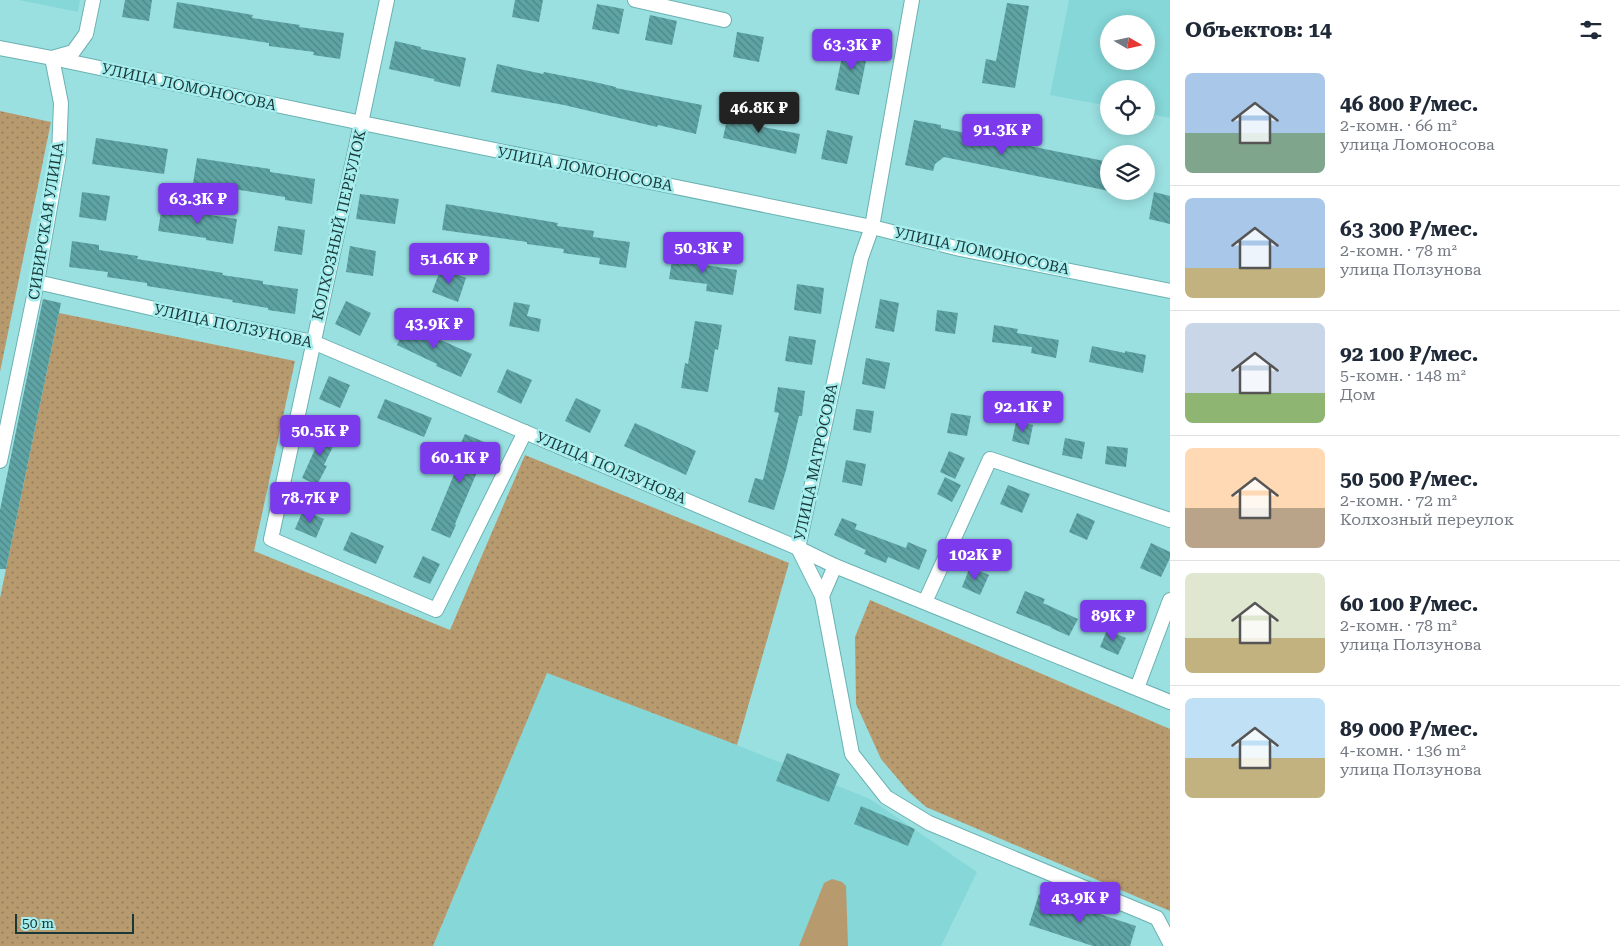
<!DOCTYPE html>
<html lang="ru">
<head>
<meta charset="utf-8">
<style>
  :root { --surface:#fff; --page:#f6f6f7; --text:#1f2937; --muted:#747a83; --line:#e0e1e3; --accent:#7c3aed }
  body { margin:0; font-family:"Roboto Serif",serif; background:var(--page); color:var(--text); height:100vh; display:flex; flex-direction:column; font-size:19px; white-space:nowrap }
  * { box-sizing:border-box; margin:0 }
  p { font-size:16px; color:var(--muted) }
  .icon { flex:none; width:28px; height:28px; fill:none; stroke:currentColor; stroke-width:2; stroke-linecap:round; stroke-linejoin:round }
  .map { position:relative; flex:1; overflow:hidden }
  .details { display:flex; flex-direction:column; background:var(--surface); width:450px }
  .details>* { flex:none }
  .needle { width:32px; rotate:99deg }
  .tools { position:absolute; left:1100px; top:15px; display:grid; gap:10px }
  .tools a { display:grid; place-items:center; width:55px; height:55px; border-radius:50%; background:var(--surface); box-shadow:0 2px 12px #0003; font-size:25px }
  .scale { position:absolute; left:15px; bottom:12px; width:119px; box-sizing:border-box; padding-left:5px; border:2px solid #193737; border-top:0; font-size:14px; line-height:18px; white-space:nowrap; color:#193737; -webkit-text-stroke:4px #a6edee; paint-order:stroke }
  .price { position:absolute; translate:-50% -42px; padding:0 11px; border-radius:5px; background:var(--accent); color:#fff; font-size:16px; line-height:32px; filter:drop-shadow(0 1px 2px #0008) }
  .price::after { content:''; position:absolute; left:50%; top:30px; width:15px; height:11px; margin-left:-8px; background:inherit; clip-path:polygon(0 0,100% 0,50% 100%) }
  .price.active { background:#222; color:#fff }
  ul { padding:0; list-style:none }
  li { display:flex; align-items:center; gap:15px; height:125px; padding:0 15px }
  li+li { border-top:1px solid var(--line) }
  li span { display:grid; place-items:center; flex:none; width:140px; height:100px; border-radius:8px; color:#555 }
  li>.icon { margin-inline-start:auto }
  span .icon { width:60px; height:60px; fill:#fffc; stroke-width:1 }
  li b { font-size:21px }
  h2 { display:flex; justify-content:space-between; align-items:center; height:60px; padding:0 15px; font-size:21px }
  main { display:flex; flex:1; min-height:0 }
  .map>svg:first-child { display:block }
</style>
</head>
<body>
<main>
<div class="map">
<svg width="1170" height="946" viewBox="0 0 1170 946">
  <defs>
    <pattern id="park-dots" width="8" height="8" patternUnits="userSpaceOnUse" patternTransform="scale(1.25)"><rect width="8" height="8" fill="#b89a6f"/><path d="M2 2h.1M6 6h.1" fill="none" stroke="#957e5c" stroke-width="1.8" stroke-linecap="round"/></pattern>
    <pattern id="building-back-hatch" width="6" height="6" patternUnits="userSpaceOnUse" patternTransform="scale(1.25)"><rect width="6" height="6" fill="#5fa4a5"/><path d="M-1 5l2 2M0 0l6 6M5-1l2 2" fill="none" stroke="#4e8687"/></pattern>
  </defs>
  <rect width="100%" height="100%" fill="#9ae0e1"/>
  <g fill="#85d7d8" fill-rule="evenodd">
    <path d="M19,0H80L78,12Z"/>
    <path d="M1069,0H1170V118L1146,113V89H1109V106L1050,95ZM1109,24H1146V61H1109Z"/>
    <path d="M547,673L737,745L870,799L977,872L941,946H433Z"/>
  </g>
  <path fill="#b89a6f" d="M832,879L842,882L846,886L848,946H799L824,883Z"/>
  <g fill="url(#park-dots)">
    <path d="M0,111L51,122L0,372Z"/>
    <path d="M59,313L295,361L254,551L450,630L525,455L789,563L737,745L547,673L433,946H0V598Z"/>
    <path d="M870,600L1170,729V911L926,807L908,791L881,759L856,704L855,637Z"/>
  </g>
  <g fill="url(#building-back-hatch)">
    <path d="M125,0H152L149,21L122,17Z"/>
    <path d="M515,0H543L539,22L512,17Z"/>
    <path d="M177,2L253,15L252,18L300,25L299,27L344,33L340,59L313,55L314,52L269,46V43L173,28Z"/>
    <path d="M1007,3L1029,6L1015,88L982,83L986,59L996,61Z"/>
    <path d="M597,4L624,9L619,34L592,29Z"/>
    <path d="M650,15L677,21L672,45L645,40Z"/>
    <path d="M737,32L764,37L759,62L733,57Z"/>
    <path d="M395,41L421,47V49L466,58L460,87L434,81V79L389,69Z"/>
    <path d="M844,47L868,51L859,95L835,90Z"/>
    <path d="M497,64L543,74L544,72L590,81L616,87V88L702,105L696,134L658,125L657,127L564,105L491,92Z"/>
    <path d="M729,110L755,115L753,125L800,134L796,154L723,138Z"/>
    <path d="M914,120L941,125V128L1109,162V191L944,157L935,164L933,171L905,165Z"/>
    <path d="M827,130L853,136L847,164L821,159Z"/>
    <path d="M96,138L168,149L164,174L92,164Z"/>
    <path d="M197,158L270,169V172L315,179L312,204L285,200V197L193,183Z"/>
    <path d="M82,192L110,196L106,221L79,217Z"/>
    <path d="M1154,192L1170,196V224L1149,219Z"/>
    <path d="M360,194L399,199L395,224L356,219Z"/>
    <path d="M446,204L558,223L557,226L594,231L593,237L630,242L626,268L599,264L600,258L563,253L564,249L527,244V242L442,230Z"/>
    <path d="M162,206L189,210V212L237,219L233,244L206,240V238L158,231Z"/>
    <path d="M278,226L305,230L302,255L274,251Z"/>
    <path d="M72,241L99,245V250L138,256L137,259L223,273L222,275L263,281V284L298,289L295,314L268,310V308L232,302L233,300L147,286V283L107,277L108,272L69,267Z"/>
    <path d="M350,246L376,251L373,276L346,272Z"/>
    <path d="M673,254L700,258L699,264L737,270L733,295L706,291L707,284L669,279Z"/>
    <path d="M441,268L466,278L458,302L432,292Z"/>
    <path d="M797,284L824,288L821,314L794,310Z"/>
    <path d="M43,299L61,303L6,569H0V510Z"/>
    <path d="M880,299L899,303L894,332L875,328Z"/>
    <path d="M346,301L371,313L360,336L335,324Z"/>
    <path d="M514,302L530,305L527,316L541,319L539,332L509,326Z"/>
    <path d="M937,310L958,313L955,334L935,331Z"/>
    <path d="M695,321L722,325L718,350L715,349L708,392L681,388L685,363L688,364Z"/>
    <path d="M408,322L433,333L432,336L472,354L461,377L436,366L437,364L397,345Z"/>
    <path d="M994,325L1018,329L1017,333L1059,340L1056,358L1031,353L1032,347L992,342Z"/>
    <path d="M789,336L816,340L812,365L785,361Z"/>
    <path d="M1092,346L1125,353V351L1146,355L1143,373L1089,362Z"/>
    <path d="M866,358L890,363L885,389L862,384Z"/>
    <path d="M507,369L532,380L521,404L497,392Z"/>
    <path d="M329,376L350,385L340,408L319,399Z"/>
    <path d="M778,387L805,391L802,416H799L786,470L774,510L748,502L755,478L763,480L779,413L774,412Z"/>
    <path d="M576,398L601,410L590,433L565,421Z"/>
    <path d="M385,399L432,418L424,437L377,418Z"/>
    <path d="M856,409L874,411L871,433L853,430Z"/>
    <path d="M951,413L971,416L967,436L947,433Z"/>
    <path d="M1016,422L1033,425L1029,445L1012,441Z"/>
    <path d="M635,423L696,451L686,475L624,446Z"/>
    <path d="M325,427L339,434L324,465L327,466L317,485L302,478Z"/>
    <path d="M465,434L489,444L455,524L456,525L450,538L431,530L460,460L454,458Z"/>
    <path d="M1065,438L1085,442L1082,459L1062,455Z"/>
    <path d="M1107,446L1128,448L1126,467L1105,464Z"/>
    <path d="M949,451L965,458L955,479L940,472Z"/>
    <path d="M846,460L866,464L862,486L842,482Z"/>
    <path d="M945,477L961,485L952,502L937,494Z"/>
    <path d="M1008,485L1030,494L1022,513L1000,504Z"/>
    <path d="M303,510L324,519L316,538L295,529Z"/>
    <path d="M1077,513L1095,521L1087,540L1069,532Z"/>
    <path d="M842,518L857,524L855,529L906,548L908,542L927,550L919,570L888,557L886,563L864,554L866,550L834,535Z"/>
    <path d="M351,532L384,546L376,564L343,550Z"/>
    <path d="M1151,543L1170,552V558L1161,577L1140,568Z"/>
    <path d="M423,556L440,564L430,584L413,577Z"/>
    <path d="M970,567L989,575L980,595L962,587Z"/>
    <path d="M1025,591L1045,599L1043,603L1078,619L1069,636L1051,628V627L1016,613Z"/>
    <path d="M1107,630L1126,638L1118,655L1100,647Z"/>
    <path d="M787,753L840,774L829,802L776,781Z"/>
    <path d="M861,806L915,829L908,846L854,824Z"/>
    <path d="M1039,894L1136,926L1130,946H1093L1029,925Z"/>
  </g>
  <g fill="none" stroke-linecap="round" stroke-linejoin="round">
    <g stroke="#6bb1b1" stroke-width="16">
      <g id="street">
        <path d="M387,0C350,180 309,359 271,539L436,610L525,432"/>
        <path d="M635,0L724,20"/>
        <path d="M912,0L872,227L861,258L798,548L822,596L852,754L886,797L929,823L1157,918L1170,943"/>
        <path d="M0,48L52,58L362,123L872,227L960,249L1170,291"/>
        <path d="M37,282L177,314L313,342L798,548L835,566L1170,702"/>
        <path d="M0,461L37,282L59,155L61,103L52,58L73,52L86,34L93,0"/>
        <path d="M822,596L835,566"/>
        <path d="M925,602L990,459L1170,520"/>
        <path d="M1137,688L1170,600"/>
      </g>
    </g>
    <use href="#street" stroke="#fff" stroke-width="14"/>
  </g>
  <g text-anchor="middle" stroke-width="5" stroke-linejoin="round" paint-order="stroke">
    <g font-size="15" fill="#193737" stroke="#a6edee">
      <text transform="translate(189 87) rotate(12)" y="5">УЛИЦА ЛОМОНОСОВА</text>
      <text transform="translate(585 169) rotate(11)" y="5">УЛИЦА ЛОМОНОСОВА</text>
      <text transform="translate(46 221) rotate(-81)" y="5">СИБИРСКАЯ УЛИЦА</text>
      <text transform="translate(339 225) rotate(-77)" y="5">КОЛХОЗНЫЙ ПЕРЕУЛОК</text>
      <text transform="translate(982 251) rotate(12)" y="5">УЛИЦА ЛОМОНОСОВА</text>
      <text transform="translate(233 326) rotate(12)" y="5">УЛИЦА ПОЛЗУНОВА</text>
      <text transform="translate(816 462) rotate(-78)" y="5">УЛИЦА МАТРОСОВА</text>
      <text transform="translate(611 468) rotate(23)" y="5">УЛИЦА ПОЛЗУНОВА</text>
    </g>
  </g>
</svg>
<div class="tools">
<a><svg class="needle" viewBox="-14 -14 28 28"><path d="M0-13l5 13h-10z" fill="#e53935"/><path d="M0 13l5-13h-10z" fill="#747a83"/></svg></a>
<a><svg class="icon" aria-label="locate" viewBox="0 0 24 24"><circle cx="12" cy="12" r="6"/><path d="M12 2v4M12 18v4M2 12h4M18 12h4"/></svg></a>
<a><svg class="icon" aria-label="layers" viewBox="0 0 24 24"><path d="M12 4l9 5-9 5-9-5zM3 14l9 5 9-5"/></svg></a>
</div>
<div class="scale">50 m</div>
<b class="price" style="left:852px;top:71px">63.3K ₽</b>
<b class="price active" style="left:759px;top:134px">46.8K ₽</b>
<b class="price" style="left:1002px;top:156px">91.3K ₽</b>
<b class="price" style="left:198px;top:225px">63.3K ₽</b>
<b class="price" style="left:703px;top:274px">50.3K ₽</b>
<b class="price" style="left:449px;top:285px">51.6K ₽</b>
<b class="price" style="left:434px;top:350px">43.9K ₽</b>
<b class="price" style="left:1023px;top:433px">92.1K ₽</b>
<b class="price" style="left:320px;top:457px">50.5K ₽</b>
<b class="price" style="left:460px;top:484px">60.1K ₽</b>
<b class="price" style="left:310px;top:524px">78.7K ₽</b>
<b class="price" style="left:975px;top:581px">102K ₽</b>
<b class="price" style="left:1113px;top:642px">89K ₽</b>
<b class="price" style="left:1080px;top:924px">43.9K ₽</b>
</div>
<section class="details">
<h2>Объектов: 14<svg class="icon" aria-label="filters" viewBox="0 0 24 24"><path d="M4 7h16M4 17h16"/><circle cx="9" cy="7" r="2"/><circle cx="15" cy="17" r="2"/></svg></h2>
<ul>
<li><span style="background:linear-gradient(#a9c7e8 60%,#7fa58c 0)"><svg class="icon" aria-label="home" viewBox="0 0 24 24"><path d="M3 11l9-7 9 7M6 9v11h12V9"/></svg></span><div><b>46 800 ₽/мес.</b><p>2-комн. · 66 m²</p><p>улица Ломоносова</p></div></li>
<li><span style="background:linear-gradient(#a9c7e8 70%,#c2b280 0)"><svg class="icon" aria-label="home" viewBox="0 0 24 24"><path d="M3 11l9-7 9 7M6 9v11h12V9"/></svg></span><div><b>63 300 ₽/мес.</b><p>2-комн. · 78 m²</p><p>улица Ползунова</p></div></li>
<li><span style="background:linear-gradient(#c9d6e8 70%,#8fb573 0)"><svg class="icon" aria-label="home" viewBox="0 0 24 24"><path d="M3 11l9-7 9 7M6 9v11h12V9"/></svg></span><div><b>92 100 ₽/мес.</b><p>5-комн. · 148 m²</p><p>Дом</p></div></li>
<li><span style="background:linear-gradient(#ffd9b3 60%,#b9a48a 0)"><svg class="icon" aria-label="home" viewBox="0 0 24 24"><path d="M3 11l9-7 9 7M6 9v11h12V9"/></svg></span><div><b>50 500 ₽/мес.</b><p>2-комн. · 72 m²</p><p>Колхозный переулок</p></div></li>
<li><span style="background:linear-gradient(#dfe7d0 65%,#c2b280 0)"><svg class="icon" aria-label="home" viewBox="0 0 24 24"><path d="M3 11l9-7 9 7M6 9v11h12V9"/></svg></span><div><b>60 100 ₽/мес.</b><p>2-комн. · 78 m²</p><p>улица Ползунова</p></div></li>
<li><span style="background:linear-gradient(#bfe0f5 60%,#c2b280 0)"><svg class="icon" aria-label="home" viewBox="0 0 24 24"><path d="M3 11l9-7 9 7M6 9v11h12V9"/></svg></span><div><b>89 000 ₽/мес.</b><p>4-комн. · 136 m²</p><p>улица Ползунова</p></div></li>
</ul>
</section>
</main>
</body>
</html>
